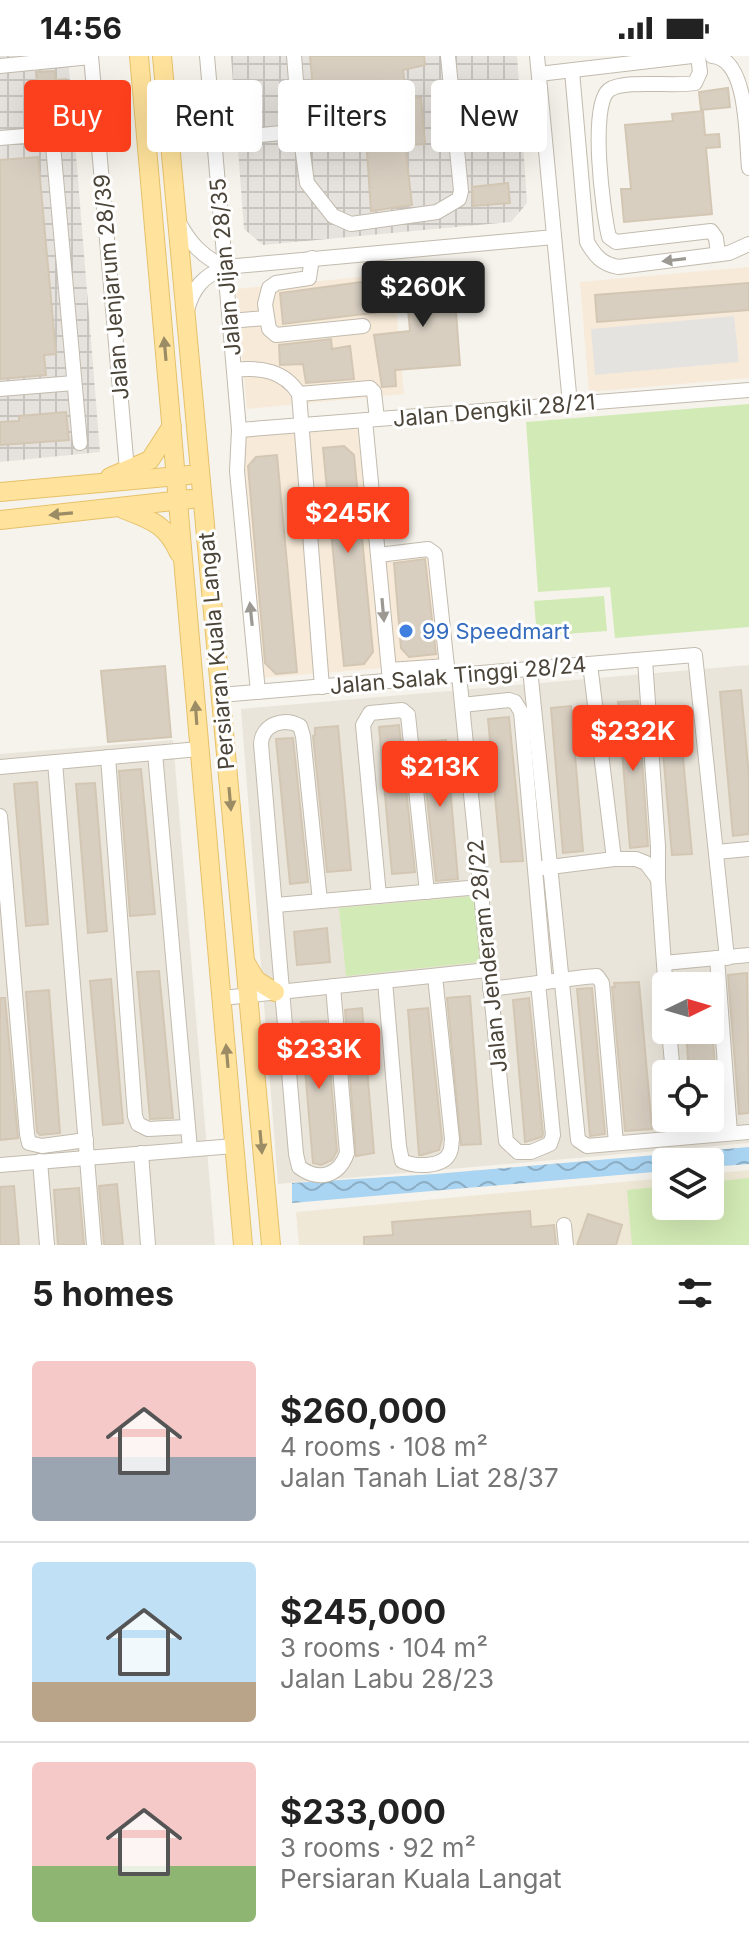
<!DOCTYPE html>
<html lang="en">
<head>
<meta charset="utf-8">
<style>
  :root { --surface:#fff; --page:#f2f2f2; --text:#222; --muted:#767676; --line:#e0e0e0; --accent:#fc3f1d }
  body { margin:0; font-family:Inter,sans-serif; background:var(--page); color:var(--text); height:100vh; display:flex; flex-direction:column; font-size:30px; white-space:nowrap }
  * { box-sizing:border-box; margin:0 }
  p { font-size:26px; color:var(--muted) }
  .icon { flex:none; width:44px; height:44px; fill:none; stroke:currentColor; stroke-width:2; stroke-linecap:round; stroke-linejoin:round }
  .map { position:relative; height:1189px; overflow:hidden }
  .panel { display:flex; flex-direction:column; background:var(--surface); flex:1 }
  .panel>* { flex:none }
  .guide { position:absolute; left:24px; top:24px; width:702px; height:72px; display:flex; gap:16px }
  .needle { width:52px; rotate:85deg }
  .fabs { position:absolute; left:652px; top:916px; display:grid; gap:16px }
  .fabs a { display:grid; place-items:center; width:72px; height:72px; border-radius:8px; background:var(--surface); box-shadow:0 8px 32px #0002; font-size:40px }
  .price { position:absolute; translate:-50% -68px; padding:0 18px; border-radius:8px; background:var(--accent); color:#fff; font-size:26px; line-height:52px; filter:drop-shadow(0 2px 4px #0008) }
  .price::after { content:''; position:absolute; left:50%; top:48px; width:24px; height:18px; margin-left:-12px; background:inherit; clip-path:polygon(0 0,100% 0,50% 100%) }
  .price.active { background:#222; color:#fff }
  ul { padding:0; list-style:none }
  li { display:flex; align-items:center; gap:24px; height:200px; padding:0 32px }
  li+li { border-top:2px solid var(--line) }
  li span { display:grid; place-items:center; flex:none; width:224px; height:160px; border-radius:8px; color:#555 }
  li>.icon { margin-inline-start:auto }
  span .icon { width:96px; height:96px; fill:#fffc; stroke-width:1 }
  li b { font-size:34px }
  h2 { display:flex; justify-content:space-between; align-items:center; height:96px; padding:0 32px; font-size:34px }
  .tag { padding:0 28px; border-radius:8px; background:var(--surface); box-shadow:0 8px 32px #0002; font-size:28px; line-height:72px }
  .tag.active { background:var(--accent); color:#fff }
  .status { display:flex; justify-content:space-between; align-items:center; height:56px; padding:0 40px; background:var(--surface); direction:ltr }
  .status svg { height:22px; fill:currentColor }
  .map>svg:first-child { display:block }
</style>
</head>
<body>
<div class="status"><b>14:56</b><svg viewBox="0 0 49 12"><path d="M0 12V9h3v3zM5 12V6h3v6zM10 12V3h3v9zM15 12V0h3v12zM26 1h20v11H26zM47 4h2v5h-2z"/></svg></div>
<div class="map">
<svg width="749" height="1189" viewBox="0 0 749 1189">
  <defs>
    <pattern id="industrial-grid" width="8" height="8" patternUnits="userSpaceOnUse" patternTransform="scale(2)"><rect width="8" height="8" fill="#e6e2dd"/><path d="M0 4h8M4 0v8" fill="none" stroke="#c7c3be"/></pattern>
    <pattern id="water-waves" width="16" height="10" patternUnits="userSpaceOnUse" patternTransform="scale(2)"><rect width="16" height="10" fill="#a9d4f2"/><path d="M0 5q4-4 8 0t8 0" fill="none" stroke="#8caec5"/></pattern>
  </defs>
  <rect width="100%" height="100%" fill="#f6f3ec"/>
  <g fill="#eae5da" fill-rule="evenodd">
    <path d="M749,609V1087L278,1128L241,653ZM666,930H710V974H666ZM666,1018H710V1062H666Z"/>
    <path d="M173,684L215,1189H0V698Z"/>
  </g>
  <g fill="#f7ead8">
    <path d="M749,211V322L589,336L580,226Z"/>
    <path d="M393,218L404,338L247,353L236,233Z"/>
    <path d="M360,370L373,502L432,499L444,607L262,622L241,413L244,379Z"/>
  </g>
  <g fill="url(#industrial-grid)">
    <path d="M0,0H68L100,396L0,406Z"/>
    <path d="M231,0H517L527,147L511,166L263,189L244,173Z"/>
  </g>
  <path fill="#efe8d6" d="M749,1114V1189H299L296,1156L666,1122V1150H710V1118Z"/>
  <g fill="#d2eab5">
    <path d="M749,348V571L615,582L610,531L538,536L526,366Z"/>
    <path d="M604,540L607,575L537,580L534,545Z"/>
    <path d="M474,840L480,906L346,920L339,852Z"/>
    <path d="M749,1122V1189H632L627,1134L666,1130V1150H710V1126Z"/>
  </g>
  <path fill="#e5e3e0" d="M734,260L739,306L595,319L591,273Z"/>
  <path fill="url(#water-waves)" d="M749,1091V1108L710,1111V1106H666V1115L292,1147V1127L435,1118Z"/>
  <g fill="#d8cfc1" stroke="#d3c7b4" stroke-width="2">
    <path d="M310,0H424L425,9L403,14L406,41L421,42L425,88L405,89L412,149L371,155L364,51L338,53L336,42H314Z"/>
    <path d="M55,15L56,24L66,23L69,66L41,68L36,16Z"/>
    <path d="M728,32L730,51L701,54L699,36Z"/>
    <path d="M703,55L705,79L719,78L720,91L706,92L712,158L624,166L621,133H631L625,69L673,65L672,58Z"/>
    <path d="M38,101L56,298L44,299L46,319L0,323V104Z"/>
    <path d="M508,127L510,147L473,150L472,131Z"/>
    <path d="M453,216L460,309L395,314L396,330L382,331L374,279L410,275L405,220Z"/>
    <path d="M377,224L381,256L283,268L280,237Z"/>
    <path d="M749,227V254L597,266L595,239Z"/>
    <path d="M331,283L332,293L350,290L354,323L306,327L303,308L280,309L279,289Z"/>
    <path d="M66,356L69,384L0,389V366L19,365V360Z"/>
    <path d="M344,390L354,399L373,596L364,608L344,610L323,392Z"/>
    <path d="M277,399L297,616L276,618L265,607L248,410L256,401Z"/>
    <path d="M425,503L436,598L409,601L401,592L394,507Z"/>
    <path d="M165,610L171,681L108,686L101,615Z"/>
    <path d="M741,634L749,721V778L733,780L720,636Z"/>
    <path d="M638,645L648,790L630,792L618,646Z"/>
    <path d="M571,650L583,795L563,797L551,652Z"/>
    <path d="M679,659L692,798L672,799L660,661Z"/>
    <path d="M509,661L523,805L501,806L488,663Z"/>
    <path d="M399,669L415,816L392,818L379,671Z"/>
    <path d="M338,670L351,814L327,816L313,680L315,679V672Z"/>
    <path d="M293,682L308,826L290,828L276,683Z"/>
    <path d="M446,684L458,823L436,825L421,686Z"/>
    <path d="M141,713L155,858L130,860L119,715Z"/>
    <path d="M37,726L48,868L26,870L14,728Z"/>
    <path d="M95,727L107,875L88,877L76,728Z"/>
    <path d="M327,872L330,906L297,909L294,876Z"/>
    <path d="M159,915L173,1062L150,1063L137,916Z"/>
    <path d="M747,917L749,1057L739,1058L728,919Z"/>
    <path d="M111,923L123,1067L103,1069L90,925Z"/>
    <path d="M639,926L652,1073L625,1075L612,931H615L614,927Z"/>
    <path d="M592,932L605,1078L590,1080L577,933Z"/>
    <path d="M49,934L60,1077L40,1079L37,1076L26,936Z"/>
    <path d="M470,940L481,1088L461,1089L447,942Z"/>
    <path d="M0,942H5L18,1082L0,1084Z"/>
    <path d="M529,942L543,1078L542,1081L525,1086L513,944Z"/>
    <path d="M362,952L374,1097L356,1100L345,954Z"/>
    <path d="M428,952L442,1083L439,1094L422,1099H419L408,954Z"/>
    <path d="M326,965L337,1095L332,1104L321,1109L313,1107L301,966Z"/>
    <path d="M686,974H712L719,1060L710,1061V1018H689Z"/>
    <path d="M117,1128L123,1189H104L99,1130Z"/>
    <path d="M14,1130L19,1189H0V1131Z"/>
    <path d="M79,1132L84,1189H58L54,1134Z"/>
    <path d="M530,1155L531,1171L554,1169L556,1189H364V1181L393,1179L392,1166Z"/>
    <path d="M588,1158L622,1169L616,1189H577Z"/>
  </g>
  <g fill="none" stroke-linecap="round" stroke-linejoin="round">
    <g stroke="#c2bbae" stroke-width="16">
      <g id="minor">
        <path d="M91,0L127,414"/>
        <path d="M207,0L239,374L237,415L258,636"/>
        <path d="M294,0L300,75"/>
        <path d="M537,0L570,348"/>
        <path d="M698,0L700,16L695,27C674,31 625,23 609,34C589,49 603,157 609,181L616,186L711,175L716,182L718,198"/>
        <path d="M712,0C749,2 746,84 749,112"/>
        <path d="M0,10L91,1"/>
        <path d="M572,15L587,186C595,200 602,208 618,211L729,197L749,188"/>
        <path d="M539,18L692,0"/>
        <path d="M52,78L80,387"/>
        <path d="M0,82L98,74"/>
        <path d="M214,84L300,75L307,127L333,160L351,168L437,156L459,143L461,135L448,0"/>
        <path d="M178,165C190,187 202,201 225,211"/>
        <path d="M312,202L309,222L276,227L269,232L265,248L269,273L276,279L363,270"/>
        <path d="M187,254C193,231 204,220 225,211L554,181"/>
        <path d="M230,265L266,262"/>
        <path d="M234,314C260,311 284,314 299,338L322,631"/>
        <path d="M0,333L74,327"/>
        <path d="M299,338L370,332L374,336L377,363"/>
        <path d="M365,364L390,625"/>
        <path d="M239,374L749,334"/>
        <path d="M378,499L428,493L435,498L448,620"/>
        <path d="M645,604L658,790V822"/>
        <path d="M590,608L614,803"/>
        <path d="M530,613L578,1084L587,1090L749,1076"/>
        <path d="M389,614L447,610"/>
        <path d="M459,619L506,1085L518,1096H531L550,1088L553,1079L538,927"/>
        <path d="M220,639L695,599L727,902"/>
        <path d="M462,649L509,644L515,646L521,656L545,926"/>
        <path d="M155,697L190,1093"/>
        <path d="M108,701L135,1060L138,1068L148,1073L187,1071"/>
        <path d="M55,706L94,1189"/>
        <path d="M0,711L199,693"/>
        <path d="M0,760L27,1078L29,1087L42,1090L86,1084"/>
        <path d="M716,796L749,793"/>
        <path d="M542,812L614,803H636L646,807L658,823L666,937"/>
        <path d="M379,840L363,669L370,657L402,654L408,659L427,836"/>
        <path d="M320,845L303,680L300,670C284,661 262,668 261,688L296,1098L299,1111C319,1126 339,1120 347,1097L333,930"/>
        <path d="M276,849L480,831"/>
        <path d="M717,902L730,1077"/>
        <path d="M664,907L749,899"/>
        <path d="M385,925L399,1090L402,1105C415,1111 444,1112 450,1096C452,1092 451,1088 452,1083L435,920"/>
        <path d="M490,933L585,921L597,920L602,927L616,1087"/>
        <path d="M222,942L488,914"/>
        <path d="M669,974L673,1018"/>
        <path d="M676,1062L678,1082"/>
        <path d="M141,1097L148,1189"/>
        <path d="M40,1105L47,1189"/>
        <path d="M0,1109L234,1090"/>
        <path d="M564,1169L566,1189"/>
      </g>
    </g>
    <g stroke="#e6c16a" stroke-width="20">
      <g id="major">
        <path d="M139,0L243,1189"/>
        <path d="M162,0L271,1189"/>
        <path d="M110,421L150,404L172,370"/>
        <path d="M0,436L189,419"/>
        <path d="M123,453C151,464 166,468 179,497"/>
        <path d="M0,464L191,443"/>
        <path d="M246,907L256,924L275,936"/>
      </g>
    </g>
    <use href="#minor" stroke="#fff" stroke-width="14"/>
    <use href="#major" stroke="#ffe39c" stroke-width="18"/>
  </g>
  <defs><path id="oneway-solid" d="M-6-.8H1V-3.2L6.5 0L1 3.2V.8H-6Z" transform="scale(2)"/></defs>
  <g fill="#9c9892">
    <use href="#oneway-solid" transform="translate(674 204) rotate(173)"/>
    <use href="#oneway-solid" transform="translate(383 554) rotate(85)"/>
    <use href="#oneway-solid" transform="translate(251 558) rotate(-96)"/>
  </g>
  <g fill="#9c8c66">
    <use href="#oneway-solid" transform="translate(165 293) rotate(-95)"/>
    <use href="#oneway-solid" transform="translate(61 458) rotate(175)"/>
    <use href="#oneway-solid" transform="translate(196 657) rotate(-94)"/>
    <use href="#oneway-solid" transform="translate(230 743) rotate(85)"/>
    <use href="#oneway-solid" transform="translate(227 1000) rotate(-95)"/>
    <use href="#oneway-solid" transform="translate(261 1086) rotate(85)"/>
  </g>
  <circle fill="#3f7fe0" stroke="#fff" stroke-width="3" cx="406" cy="575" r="8"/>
  <g text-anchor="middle" stroke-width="6" stroke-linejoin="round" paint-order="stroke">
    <g font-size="22" fill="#4b4439" stroke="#fff">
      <text transform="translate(225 211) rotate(-95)" y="8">Jalan Jijan 28/35</text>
      <text transform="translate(111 231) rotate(-95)" y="8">Jalan Jenjarum 28/39</text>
      <text transform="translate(494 354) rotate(-5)" y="8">Jalan Dengkil 28/21</text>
      <text transform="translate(216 595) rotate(-95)" y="8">Persiaran Kuala Langat</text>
      <text transform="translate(458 619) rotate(-5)" y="8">Jalan Salak Tinggi 28/24</text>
      <text transform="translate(487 900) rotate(-96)" y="8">Jalan Jenderam 28/22</text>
    </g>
    <g font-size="22" fill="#366cbe" stroke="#fff" text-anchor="start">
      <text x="422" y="583">99 Speedmart</text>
    </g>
  </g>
</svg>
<div class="fabs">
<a><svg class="needle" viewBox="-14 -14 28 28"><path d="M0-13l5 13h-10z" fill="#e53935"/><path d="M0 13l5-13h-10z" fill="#767676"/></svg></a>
<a><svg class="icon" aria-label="locate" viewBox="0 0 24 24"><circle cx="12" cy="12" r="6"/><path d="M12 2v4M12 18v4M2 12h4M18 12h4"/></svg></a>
<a><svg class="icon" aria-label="layers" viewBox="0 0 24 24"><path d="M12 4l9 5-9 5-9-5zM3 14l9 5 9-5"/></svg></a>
</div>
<b class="price active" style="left:423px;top:273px">$260K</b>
<b class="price" style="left:348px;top:499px">$245K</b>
<b class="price" style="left:633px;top:717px">$232K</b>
<b class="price" style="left:440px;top:753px">$213K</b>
<b class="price" style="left:319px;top:1035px">$233K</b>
<div class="guide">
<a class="tag active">Buy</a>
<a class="tag">Rent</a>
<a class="tag">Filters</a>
<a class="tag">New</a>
</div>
</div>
<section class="panel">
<h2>5 homes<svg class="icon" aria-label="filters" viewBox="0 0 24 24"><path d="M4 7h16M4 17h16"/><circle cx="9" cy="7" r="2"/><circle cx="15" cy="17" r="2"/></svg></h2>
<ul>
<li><span style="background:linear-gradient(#f6c9c9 60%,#9aa5b1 0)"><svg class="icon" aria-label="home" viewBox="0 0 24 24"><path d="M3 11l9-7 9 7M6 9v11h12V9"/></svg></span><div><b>$260,000</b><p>4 rooms · 108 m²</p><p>Jalan Tanah Liat 28/37</p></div></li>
<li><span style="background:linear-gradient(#bfe0f5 75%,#b9a48a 0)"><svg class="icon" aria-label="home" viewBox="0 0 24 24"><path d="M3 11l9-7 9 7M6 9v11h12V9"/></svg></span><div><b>$245,000</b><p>3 rooms · 104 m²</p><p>Jalan Labu 28/23</p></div></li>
<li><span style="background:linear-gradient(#f6c9c9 65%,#8fb573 0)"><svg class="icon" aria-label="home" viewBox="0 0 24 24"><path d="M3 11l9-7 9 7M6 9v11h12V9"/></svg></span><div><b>$233,000</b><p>3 rooms · 92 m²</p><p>Persiaran Kuala Langat</p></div></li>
</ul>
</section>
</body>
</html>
